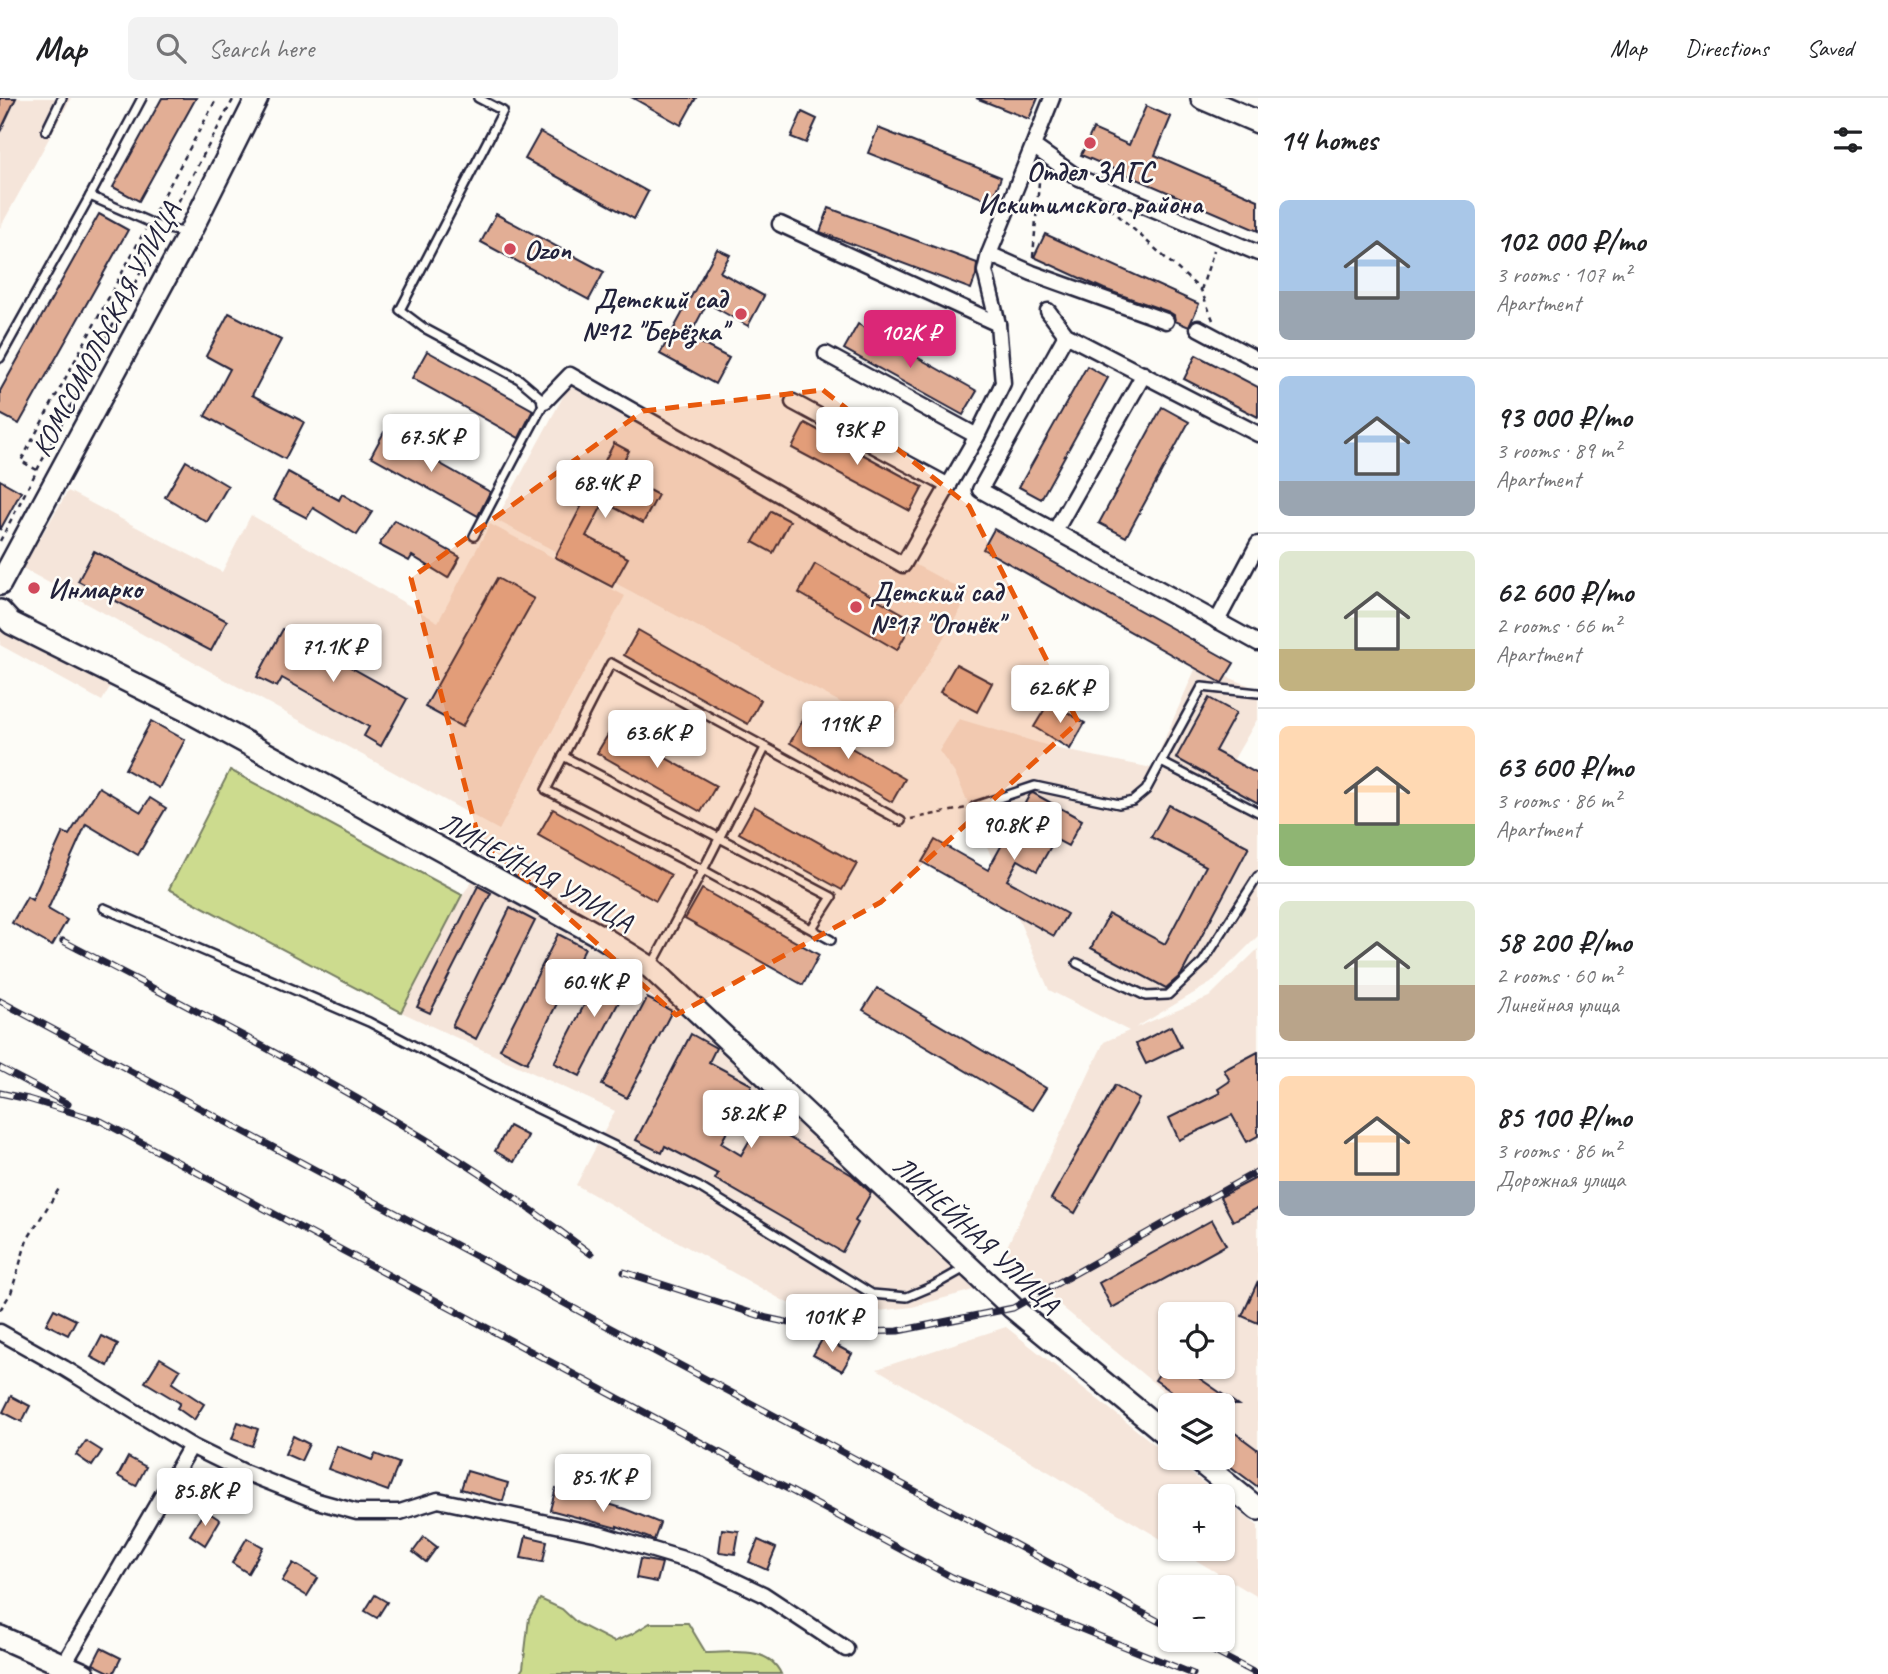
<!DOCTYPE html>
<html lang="en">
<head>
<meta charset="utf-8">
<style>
  :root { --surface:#fff; --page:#f2f2f2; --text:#202124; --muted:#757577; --line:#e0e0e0; --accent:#db2777 }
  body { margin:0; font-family:Caveat,sans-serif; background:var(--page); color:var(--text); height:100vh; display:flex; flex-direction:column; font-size:26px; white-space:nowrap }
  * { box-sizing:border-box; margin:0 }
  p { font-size:23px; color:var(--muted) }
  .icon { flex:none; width:38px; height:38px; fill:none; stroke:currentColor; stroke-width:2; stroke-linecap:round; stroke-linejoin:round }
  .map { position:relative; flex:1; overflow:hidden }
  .panel { display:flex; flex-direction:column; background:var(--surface); width:630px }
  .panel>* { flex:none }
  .fabs { position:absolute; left:1158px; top:1204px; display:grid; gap:14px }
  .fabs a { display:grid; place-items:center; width:77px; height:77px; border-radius:10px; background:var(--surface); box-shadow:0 2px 5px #0004; font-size:35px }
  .price { position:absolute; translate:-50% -60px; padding:0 16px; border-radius:7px; background:#fff; color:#222; font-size:23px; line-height:46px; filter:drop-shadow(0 2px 4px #0008) }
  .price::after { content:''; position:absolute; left:50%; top:42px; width:21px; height:16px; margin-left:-10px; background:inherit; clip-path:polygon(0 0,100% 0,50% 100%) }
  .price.on { background:var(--accent); color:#fff }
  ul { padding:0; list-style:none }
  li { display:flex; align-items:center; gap:21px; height:175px; padding:0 21px }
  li+li { border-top:2px solid var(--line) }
  li span { display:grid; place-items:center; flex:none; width:196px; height:140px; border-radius:10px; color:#555 }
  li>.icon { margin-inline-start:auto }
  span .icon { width:84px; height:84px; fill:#fffc; stroke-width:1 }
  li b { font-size:30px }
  h2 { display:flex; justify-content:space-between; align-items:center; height:84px; padding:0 21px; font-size:30px }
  header { display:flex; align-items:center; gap:42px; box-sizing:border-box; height:98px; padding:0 35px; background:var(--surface); border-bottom:2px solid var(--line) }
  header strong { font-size:33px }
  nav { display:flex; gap:38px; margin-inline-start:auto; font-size:24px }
  .search { width:490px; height:63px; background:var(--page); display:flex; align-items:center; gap:18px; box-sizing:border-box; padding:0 24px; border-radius:10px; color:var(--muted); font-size:26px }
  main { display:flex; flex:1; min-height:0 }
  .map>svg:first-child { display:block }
</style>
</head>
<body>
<header>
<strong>Map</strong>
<div class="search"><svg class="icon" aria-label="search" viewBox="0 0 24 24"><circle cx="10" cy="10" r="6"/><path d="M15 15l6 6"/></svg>Search here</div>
<nav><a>Map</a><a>Directions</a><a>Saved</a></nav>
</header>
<main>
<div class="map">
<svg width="1258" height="1576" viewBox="0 0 1258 1576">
  <rect width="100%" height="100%" fill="#fdfcf7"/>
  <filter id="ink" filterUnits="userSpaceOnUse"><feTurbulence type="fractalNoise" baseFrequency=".0143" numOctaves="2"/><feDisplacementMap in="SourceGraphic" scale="14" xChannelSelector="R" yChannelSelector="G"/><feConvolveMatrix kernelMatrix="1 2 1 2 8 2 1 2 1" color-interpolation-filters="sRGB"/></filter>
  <g filter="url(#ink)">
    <g fill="#f5e5da" fill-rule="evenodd">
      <path d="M0,0H71L0,130Z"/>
      <path d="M572,282L970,496L889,630L496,422Z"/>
      <path d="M68,393L222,474L251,417L438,524L490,426L625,498L499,732L22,470Z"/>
      <path d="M0,523L112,585L102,603L0,547Z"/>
      <path d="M1197,567L1258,591V620L1217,690L1258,713V838L1211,885L1135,930L1209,899L1258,851V1372L1223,1343V1307H1180L1002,1159L1104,944L1129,933L1049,892L956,677L939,653L959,621L1059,651L1152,670ZM1171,1216H1223V1269H1171Z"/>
      <path d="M479,775L621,852L984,1189L912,1209L845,1217H809L576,1087L615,1013L401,914L462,797Z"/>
      <path d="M1006,1229L1220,1398H1171V1447L877,1271Z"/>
      <path d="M1223,1401L1258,1428V1499L1177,1451H1223Z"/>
    </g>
    <g fill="#ccdb8e" stroke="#777e64" stroke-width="2">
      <path d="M230,672L462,797L401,914L169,791Z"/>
      <path d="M540,1501L562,1511L577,1525L614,1544L632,1536L650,1525H688L706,1555C732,1555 768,1547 781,1576H519L523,1570L529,1520Z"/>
    </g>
    <g fill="#e2ae95" stroke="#22223b" stroke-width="2">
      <path d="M0,0H16L0,34Z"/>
      <path d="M162,0H196L139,103L113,89Z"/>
      <path d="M633,0H696L681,27Z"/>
      <path d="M976,0H1038L1029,21Z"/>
      <path d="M1146,8L1171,19L1155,57L1258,102V133L1081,57L1093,31L1129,47Z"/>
      <path d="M802,14L817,21L806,45L791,39Z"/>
      <path d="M878,30L1001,79L992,104L868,55Z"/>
      <path d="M540,34L648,94L634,121L525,61Z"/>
      <path d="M829,110L977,165L976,177L971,191L820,134Z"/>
      <path d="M99,116L128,132L19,326L0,316V293Z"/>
      <path d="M496,116L604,174L589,202L481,144Z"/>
      <path d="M1045,136L1199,206L1189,229L1175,223L1174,217L1169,214L1104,191L1034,159Z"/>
      <path d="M717,151L730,157L720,174L764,198L748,228L707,205L689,239L729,260L715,286L660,256Z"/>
      <path d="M229,215L281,242L252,297L304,324L285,361L205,318L230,271L206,258Z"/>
      <path d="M858,226L977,293L963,317L844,251Z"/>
      <path d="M427,253L533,312L519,340L412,280Z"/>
      <path d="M1196,257L1258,289V319L1184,281Z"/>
      <path d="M1087,268L1108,280L1041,401L1019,389Z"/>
      <path d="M1162,309L1189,324L1126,439L1099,425Z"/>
      <path d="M805,325L923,389L910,413L792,350Z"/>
      <path d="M384,334L490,394L478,418L371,358Z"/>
      <path d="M614,345L629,353L617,375L658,397L643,425L604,404L586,438L628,460L612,489L555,459Z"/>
      <path d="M186,363L228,388L207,424L165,399Z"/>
      <path d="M288,374L339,402L342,396L372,414L357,437L313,410L307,420L273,402Z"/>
      <path d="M0,382L21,394L0,432Z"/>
      <path d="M771,413L790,423L773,455L753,444Z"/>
      <path d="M394,422L460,459L448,480L412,458L409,463L379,447Z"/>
      <path d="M994,431L1234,565L1222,585L983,451Z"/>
      <path d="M94,453L227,523L211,553L78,483Z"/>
      <path d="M815,466L914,522L897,552L799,495Z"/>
      <path d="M497,480L534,501L462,629L425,609Z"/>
      <path d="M283,531L407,601L381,648L364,638L369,629L282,580L277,589L257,579Z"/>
      <path d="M638,532L761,602L748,626L624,557Z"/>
      <path d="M956,566L992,585L977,614L940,594Z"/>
      <path d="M1209,600L1236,615L1215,653L1258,676V705L1176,660Z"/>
      <path d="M1049,604L1085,625L1070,651L1034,629Z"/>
      <path d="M803,622L905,681L892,704L790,645Z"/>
      <path d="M151,623L185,642L159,690L125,671Z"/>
      <path d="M612,630L716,688L701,714L597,655Z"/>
      <path d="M99,689L141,714L150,700L166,710L138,757L86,726L48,811L67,822L52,848L12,825L27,799L32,802L63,734L69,737Z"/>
      <path d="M1033,695L1082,722L1068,748L1055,741L1037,773L1018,762L1007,782L1067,816L1054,838L922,764L935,742L988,772L1030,696Z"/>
      <path d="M1169,707L1249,749L1181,877L1166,890L1091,850L1109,816L1165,846L1206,768L1151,739Z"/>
      <path d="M754,708L857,766L842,792L739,735Z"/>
      <path d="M553,711L671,777L656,803L538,737Z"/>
      <path d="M478,788L491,795L430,915L417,909Z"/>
      <path d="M702,791L819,857L803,887L685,821Z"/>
      <path d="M510,810L535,823L476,941L452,928Z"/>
      <path d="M558,836L585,850L527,965L500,951Z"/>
      <path d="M607,863L633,877L580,978L554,965Z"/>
      <path d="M877,890L1046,990L1032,1012L863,912Z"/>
      <path d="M647,900L672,913L627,1000L602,987Z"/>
      <path d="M1171,928L1181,949L1146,966L1136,946Z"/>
      <path d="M691,936L716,950L709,964L752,987L721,1045L741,1057L761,1023L852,1077L871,1095L855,1123L858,1125L842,1154L715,1081L718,1076L665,1048L662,1055L636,1042Z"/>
      <path d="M1258,954V1038L1247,1044L1232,1017L1179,1042L1169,1020L1220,995L1218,991L1230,983L1224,972Z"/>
      <path d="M1115,987L1139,1001L1075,1115L1051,1101Z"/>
      <path d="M509,1028L528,1038L514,1064L495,1053Z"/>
      <path d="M1258,1079V1110L1233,1123L1220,1099Z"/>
      <path d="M1212,1122L1226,1147L1112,1210L1099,1185Z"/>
      <path d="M1258,1183V1225L1242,1218Z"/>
      <path d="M54,1211L76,1222L68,1237L46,1226Z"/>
      <path d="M102,1238L118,1246L108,1268L91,1259Z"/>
      <path d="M823,1240L852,1256L842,1273L813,1257Z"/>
      <path d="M160,1260L180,1272L172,1285L204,1306L194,1322L177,1310L180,1305L145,1284Z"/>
      <path d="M1164,1269H1183L1238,1307H1191L1155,1282Z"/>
      <path d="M11,1298L30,1308L22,1324L3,1314Z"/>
      <path d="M238,1324L258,1331L252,1348L232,1341Z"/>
      <path d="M1223,1326L1258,1352V1389L1223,1363Z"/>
      <path d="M293,1338L309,1346L301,1363L285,1356Z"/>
      <path d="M86,1343L102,1353L92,1368L76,1357Z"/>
      <path d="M337,1348L372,1362L375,1356L399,1365L388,1393L328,1371Z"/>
      <path d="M128,1359L146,1369L136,1388L118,1378Z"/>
      <path d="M467,1373L508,1385L503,1403L461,1391Z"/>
      <path d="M556,1390L625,1411L660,1425L654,1442L617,1428V1430L550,1412Z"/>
      <path d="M205,1412L220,1422L205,1447L190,1437Z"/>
      <path d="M722,1431L739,1433L735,1456L719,1454Z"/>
      <path d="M526,1438L547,1443L543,1464L521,1460Z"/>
      <path d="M424,1439L437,1449L426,1464L413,1454Z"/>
      <path d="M247,1440L263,1449L248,1475L232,1465Z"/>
      <path d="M758,1442L776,1450L767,1472L749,1464Z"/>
      <path d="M640,1461L662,1465L657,1484L636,1480Z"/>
      <path d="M293,1465L318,1480L307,1498L282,1483Z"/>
      <path d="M375,1497L387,1504L377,1520L365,1513Z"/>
      <path d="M101,1550L121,1560L113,1576L93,1566Z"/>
    </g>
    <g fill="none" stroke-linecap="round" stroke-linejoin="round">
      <g stroke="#22223b" stroke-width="12">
        <g id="lane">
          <path d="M46,33L62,0"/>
          <path d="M90,98L163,130L187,135"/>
          <path d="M0,260L90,98L142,0"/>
          <path d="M474,438L545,303L519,281L424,230L400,212L503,13L478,0"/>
          <path d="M765,650L703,772L831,842"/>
          <path d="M563,658L832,799L812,830"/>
          <path d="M1161,664L1202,589L1258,595"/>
          <path d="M975,708L1035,688L1119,706L1133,703L1146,692L1161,664L1258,714"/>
          <path d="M104,810L369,924L493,989L699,1089L872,1196L907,1199L933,1188L965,1170"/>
          <path d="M1077,865L1146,898L1168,897L1203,864L1258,778"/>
          <path d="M651,869L703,772L546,692L611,565L901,723"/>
        </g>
      </g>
      <g stroke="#22223b" stroke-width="19">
        <g id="street">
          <path d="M1052,0L1033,48L1077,79L1258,155"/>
          <path d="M780,126L998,226"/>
          <path d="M989,156L1032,175L1166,223"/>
          <path d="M1048,213L1066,237L1258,336"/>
          <path d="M1198,230L1258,262"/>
          <path d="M1066,237L980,392L1258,545"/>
          <path d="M826,256L977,338"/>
          <path d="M545,303L570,277L903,467L977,338L1003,285L998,226L985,173L989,156L1033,48"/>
          <path d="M793,304L949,388"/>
          <path d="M1055,433L1144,276"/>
          <path d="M1217,523L1258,446"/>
          <path d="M0,1234L64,1270L191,1348L244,1374L317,1403L357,1414H400L438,1402L599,1436L700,1466L763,1496L846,1551"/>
          <path d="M60,1573L191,1348"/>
        </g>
      </g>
      <g stroke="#22223b" stroke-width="26">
        <g id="secondary">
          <path d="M1202,0L1258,24"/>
          <path d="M0,486L189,136L257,0"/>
          <path d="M0,513L11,525L188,613L600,838L651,870L1013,1210L1171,1340"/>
          <path d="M1195,1360L1258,1411"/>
          <path d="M0,1539L84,1576"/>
        </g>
      </g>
      <g stroke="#22223b" stroke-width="2.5" stroke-dasharray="5 5" stroke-linecap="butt">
        <path d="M1110,110L1201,192L1213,222"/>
        <path d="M155,114L217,0"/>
        <path d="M169,121L234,0"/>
        <path d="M1033,159L1040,71"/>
        <path d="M1201,192L1214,152"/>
        <path d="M37,372L21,363L145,132"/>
        <path d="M0,443L159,139"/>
        <path d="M911,721L966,710"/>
        <path d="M0,1212L11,1195L27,1142L60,1089"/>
      </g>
      <use href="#lane" stroke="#fdfcf7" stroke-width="7"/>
      <use href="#street" stroke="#fdfcf7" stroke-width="14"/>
      <use href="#secondary" stroke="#fdfcf7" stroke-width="21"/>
      <g stroke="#22223b" stroke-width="7">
        <g id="rail">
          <path d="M63,843C203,917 346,988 479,1075C518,1101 554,1129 591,1156"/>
          <path d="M0,903L1171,1530"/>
          <path d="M0,970L68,1006"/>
          <path d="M0,995L28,1001L101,1023L952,1479L1193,1576"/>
          <path d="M624,1174L767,1220L813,1230L852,1234L898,1233L1013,1210L1258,1073"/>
          <path d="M1192,1542L1257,1576"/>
        </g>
      </g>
      <use href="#rail" stroke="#fdfcf7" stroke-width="4.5" stroke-dasharray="13" stroke-linecap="butt"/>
    </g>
  </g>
  <path fill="#e8590c" fill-opacity="0.2" stroke="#e8590c" stroke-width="5" stroke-dasharray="14 9" stroke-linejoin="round" d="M823,292L969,408L1078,624L881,804L676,917L478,738L411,480L643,313Z"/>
  <g fill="#d1495b" stroke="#fdfcf7" stroke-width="2.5">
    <circle cx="1090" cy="45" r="7"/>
    <circle cx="510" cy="151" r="7"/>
    <circle cx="741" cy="216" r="7"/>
    <circle cx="34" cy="490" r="7"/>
    <circle cx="856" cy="509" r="7"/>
  </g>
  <g text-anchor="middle" stroke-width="5" stroke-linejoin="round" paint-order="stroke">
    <g font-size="28" font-weight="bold" fill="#22223b" stroke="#fdfcf7" text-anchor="start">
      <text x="1090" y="83" text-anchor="middle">Отдел ЗАГС<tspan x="1090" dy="32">Искитимского района</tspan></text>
      <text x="524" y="161">Ozon</text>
      <text x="727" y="210" text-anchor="end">Детский сад<tspan x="727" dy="32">№12 "Берёзка"</tspan></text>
      <text x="48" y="500">Инмарко</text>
      <text x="870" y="503">Детский сад<tspan x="870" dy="32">№17 "Огонёк"</tspan></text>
    </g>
    <g font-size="28" fill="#22223b" stroke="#fdfcf7">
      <text transform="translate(105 231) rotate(-62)" y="10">КОМСОМОЛЬСКАЯ УЛИЦА</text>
      <text transform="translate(537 773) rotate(29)" y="10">ЛИНЕЙНАЯ УЛИЦА</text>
      <text transform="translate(977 1136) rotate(43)" y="10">ЛИНЕЙНАЯ УЛИЦА</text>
    </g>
  </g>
</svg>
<div class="fabs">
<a><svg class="icon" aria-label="locate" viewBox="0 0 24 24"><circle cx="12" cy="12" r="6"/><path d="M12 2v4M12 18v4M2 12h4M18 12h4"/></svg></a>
<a><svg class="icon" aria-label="layers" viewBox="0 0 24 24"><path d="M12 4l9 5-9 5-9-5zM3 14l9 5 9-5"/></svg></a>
<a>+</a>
<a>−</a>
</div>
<b class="price on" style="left:910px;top:272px">102K ₽</b>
<b class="price" style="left:857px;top:369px">93K ₽</b>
<b class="price" style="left:431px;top:376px">67.5K ₽</b>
<b class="price" style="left:605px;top:422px">68.4K ₽</b>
<b class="price" style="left:333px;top:586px">71.1K ₽</b>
<b class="price" style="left:1060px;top:627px">62.6K ₽</b>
<b class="price" style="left:848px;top:663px">119K ₽</b>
<b class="price" style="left:657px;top:672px">63.6K ₽</b>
<b class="price" style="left:1014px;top:764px">90.8K ₽</b>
<b class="price" style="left:594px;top:921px">60.4K ₽</b>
<b class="price" style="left:751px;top:1052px">58.2K ₽</b>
<b class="price" style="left:832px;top:1256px">101K ₽</b>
<b class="price" style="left:603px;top:1416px">85.1K ₽</b>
<b class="price" style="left:205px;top:1430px">85.8K ₽</b>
</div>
<section class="panel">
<h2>14 homes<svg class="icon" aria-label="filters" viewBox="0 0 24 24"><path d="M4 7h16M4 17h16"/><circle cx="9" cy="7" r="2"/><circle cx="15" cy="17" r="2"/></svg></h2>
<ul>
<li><span style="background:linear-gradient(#a9c7e8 65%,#9aa5b1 0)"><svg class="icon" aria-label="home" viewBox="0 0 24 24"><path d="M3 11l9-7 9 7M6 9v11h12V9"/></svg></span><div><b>102 000 ₽/mo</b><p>3 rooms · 107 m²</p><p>Apartment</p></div></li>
<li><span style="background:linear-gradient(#a9c7e8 75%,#9aa5b1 0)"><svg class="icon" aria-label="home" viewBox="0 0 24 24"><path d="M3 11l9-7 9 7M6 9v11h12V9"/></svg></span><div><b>93 000 ₽/mo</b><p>3 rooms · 89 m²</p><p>Apartment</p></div></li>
<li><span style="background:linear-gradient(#dfe7d0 70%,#c2b280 0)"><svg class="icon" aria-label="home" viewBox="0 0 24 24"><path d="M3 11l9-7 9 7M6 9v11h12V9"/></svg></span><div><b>62 600 ₽/mo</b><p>2 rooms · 66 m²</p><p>Apartment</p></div></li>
<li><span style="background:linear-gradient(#ffd9b3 70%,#8fb573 0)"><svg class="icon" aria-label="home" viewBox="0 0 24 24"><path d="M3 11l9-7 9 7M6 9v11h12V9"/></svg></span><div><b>63 600 ₽/mo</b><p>3 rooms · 86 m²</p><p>Apartment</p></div></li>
<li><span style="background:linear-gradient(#dfe7d0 60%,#b9a48a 0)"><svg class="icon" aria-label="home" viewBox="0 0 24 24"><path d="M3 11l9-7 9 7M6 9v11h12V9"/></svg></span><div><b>58 200 ₽/mo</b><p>2 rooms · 60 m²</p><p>Линейная улица</p></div></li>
<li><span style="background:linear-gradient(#ffd9b3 75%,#9aa5b1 0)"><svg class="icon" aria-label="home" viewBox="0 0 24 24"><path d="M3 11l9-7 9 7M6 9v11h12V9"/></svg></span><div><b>85 100 ₽/mo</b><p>3 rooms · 86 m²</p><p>Дорожная улица</p></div></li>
</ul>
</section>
</main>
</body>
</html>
